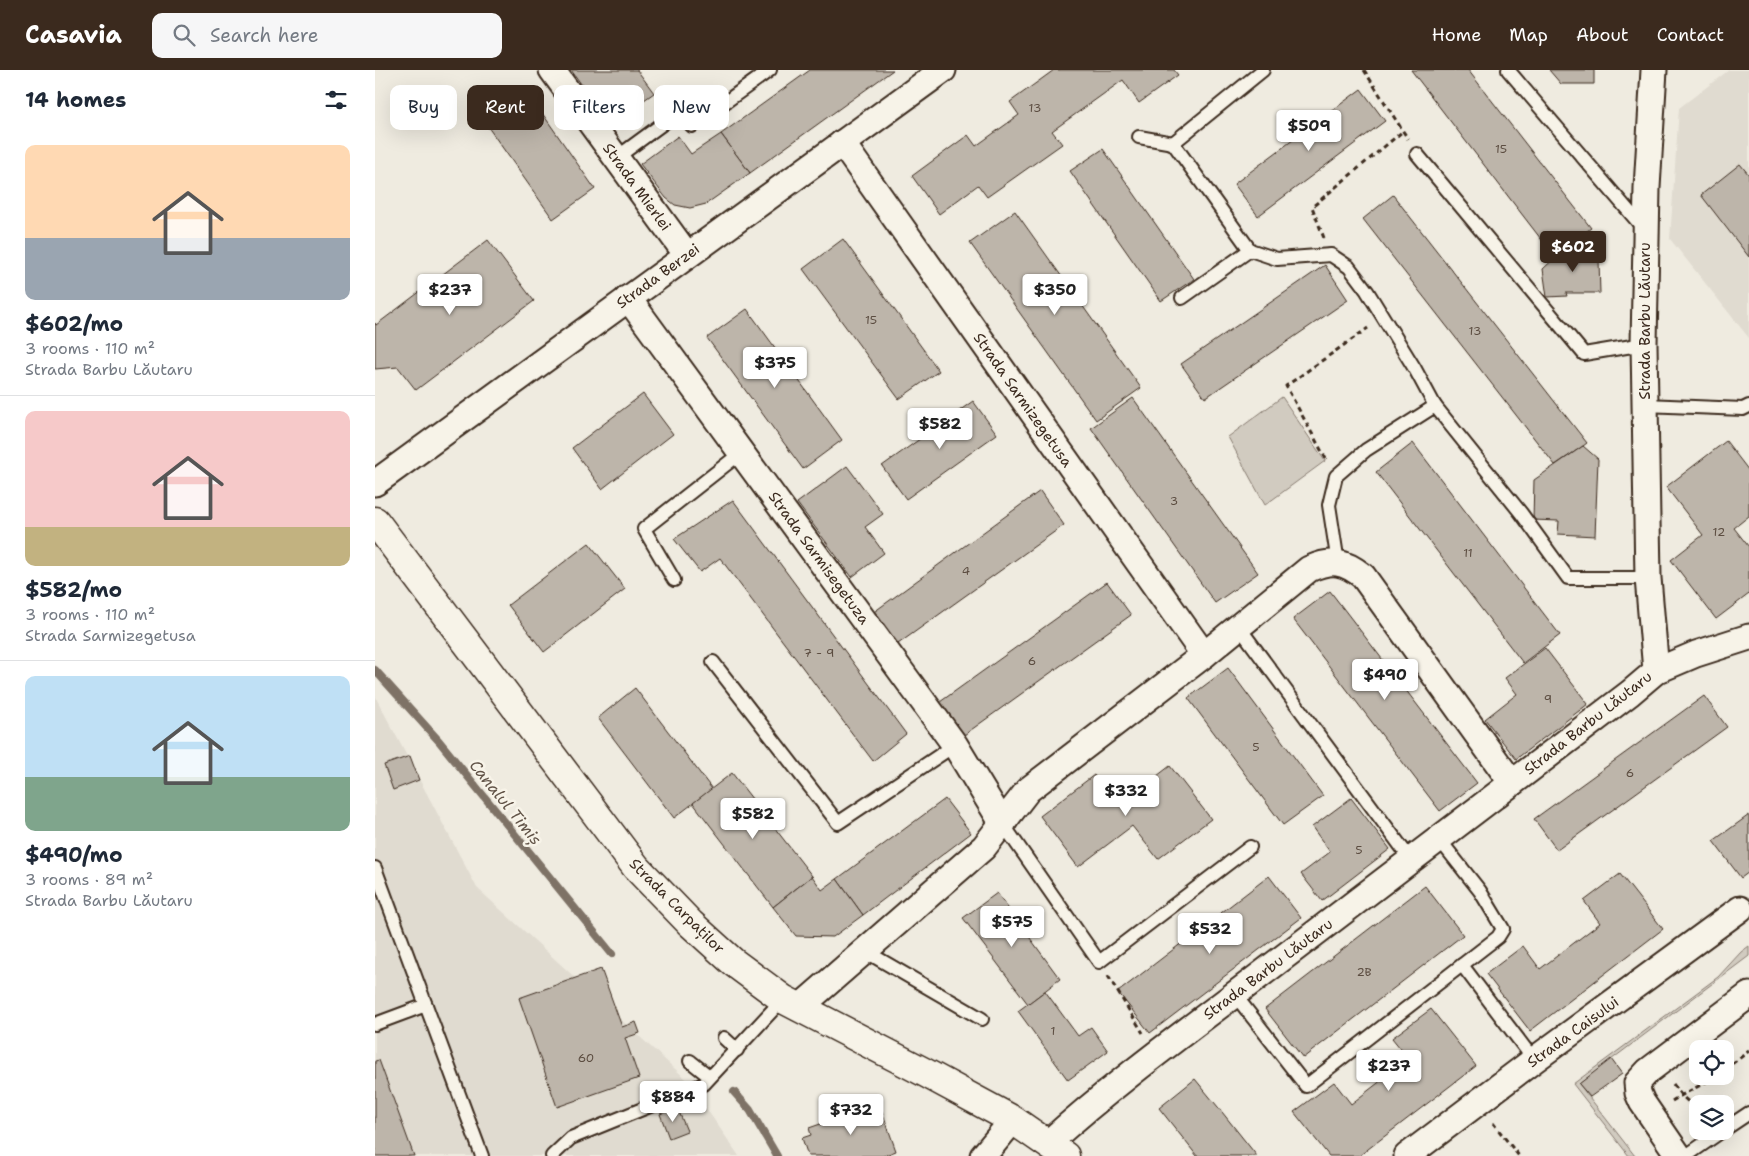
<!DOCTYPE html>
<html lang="en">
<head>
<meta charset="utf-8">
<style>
  :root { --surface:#fff; --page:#f6f6f7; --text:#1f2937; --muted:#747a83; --line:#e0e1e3; --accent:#3b2a1e }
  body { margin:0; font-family:"Shantell Sans",sans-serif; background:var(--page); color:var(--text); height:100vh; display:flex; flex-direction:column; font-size:19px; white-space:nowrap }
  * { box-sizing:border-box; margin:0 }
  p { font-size:16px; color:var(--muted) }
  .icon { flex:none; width:28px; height:28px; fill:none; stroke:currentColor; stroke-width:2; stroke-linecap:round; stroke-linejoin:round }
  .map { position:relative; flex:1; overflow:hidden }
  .panel { display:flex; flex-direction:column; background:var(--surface); width:375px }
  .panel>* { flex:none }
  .hud { position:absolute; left:15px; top:15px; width:475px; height:45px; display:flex; gap:10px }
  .tools { position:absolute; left:1314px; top:970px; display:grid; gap:10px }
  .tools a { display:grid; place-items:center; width:45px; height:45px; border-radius:10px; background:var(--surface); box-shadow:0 5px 20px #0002; font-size:25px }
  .price { position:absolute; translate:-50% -42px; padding:0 11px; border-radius:5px; background:#fff; color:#222; font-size:16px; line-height:32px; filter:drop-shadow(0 1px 2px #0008) }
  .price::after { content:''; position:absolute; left:50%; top:30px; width:15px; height:11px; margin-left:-8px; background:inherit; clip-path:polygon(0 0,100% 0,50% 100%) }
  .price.selected { background:var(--accent); color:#fff }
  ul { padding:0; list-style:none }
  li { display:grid; align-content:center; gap:10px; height:265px; padding:0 25px }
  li+li { border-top:1px solid var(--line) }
  li span { display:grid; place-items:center; height:155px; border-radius:10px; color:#555 }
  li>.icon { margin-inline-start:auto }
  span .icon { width:90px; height:90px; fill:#fffc; stroke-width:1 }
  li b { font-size:21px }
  h2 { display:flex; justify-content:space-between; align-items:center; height:60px; padding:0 25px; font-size:21px }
  .chip { padding:0 18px; border-radius:10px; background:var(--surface); box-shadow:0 5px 20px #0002; font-size:18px; line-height:45px }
  .chip.selected { background:var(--accent); color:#fff }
  header { display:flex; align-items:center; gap:30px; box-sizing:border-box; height:70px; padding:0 25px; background:var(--accent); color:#fff }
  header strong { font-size:24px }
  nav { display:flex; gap:28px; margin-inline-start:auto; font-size:18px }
  .search { width:350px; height:45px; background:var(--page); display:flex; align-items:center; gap:12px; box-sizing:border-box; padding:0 18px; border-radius:10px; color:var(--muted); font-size:19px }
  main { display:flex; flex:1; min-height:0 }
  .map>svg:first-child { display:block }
</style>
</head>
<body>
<header>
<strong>Casavia</strong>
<div class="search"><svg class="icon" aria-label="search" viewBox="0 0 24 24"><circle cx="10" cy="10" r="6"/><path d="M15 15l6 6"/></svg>Search here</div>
<nav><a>Home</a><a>Map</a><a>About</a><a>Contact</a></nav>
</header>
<main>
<section class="panel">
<h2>14 homes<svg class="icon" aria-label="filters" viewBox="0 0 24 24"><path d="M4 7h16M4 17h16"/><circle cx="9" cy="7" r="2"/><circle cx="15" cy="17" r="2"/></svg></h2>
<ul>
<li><span style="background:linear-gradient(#ffd9b3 60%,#9aa5b1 0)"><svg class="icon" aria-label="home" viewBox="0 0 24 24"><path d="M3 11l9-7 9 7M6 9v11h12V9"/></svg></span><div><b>$602/mo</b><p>3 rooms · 110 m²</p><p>Strada Barbu Lăutaru</p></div></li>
<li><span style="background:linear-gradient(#f6c9c9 75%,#c2b280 0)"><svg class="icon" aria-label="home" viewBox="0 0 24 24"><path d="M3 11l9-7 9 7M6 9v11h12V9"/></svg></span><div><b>$582/mo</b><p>3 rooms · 110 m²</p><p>Strada Sarmizegetusa</p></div></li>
<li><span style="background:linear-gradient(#bfe0f5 65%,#7fa58c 0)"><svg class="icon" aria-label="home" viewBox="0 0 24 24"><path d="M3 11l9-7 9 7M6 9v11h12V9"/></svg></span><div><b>$490/mo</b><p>3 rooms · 89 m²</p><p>Strada Barbu Lăutaru</p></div></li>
</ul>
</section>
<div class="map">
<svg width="1374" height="1086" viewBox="0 0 1374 1086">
  <rect width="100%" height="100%" fill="#efebe0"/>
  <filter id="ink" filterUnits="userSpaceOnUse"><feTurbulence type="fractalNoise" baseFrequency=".02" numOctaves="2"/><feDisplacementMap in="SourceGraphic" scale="10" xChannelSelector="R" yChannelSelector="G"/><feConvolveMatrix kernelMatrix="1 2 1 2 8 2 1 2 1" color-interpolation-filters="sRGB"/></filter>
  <g filter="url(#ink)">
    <g fill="#e0dbd0">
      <path d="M1354,0H1374V268L1295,169L1304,38Z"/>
      <path d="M0,626L102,818L311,1009L364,1086H0Z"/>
    </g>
    <g fill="#d1cbc0" stroke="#867a6f">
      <path d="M907,327L950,391L890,435L853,367Z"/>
      <path d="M1374,876V886L1204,1014L1260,1086H1254L1198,1014L1343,907L1366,882Z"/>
    </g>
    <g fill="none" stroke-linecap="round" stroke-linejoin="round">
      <g stroke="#7e7266" stroke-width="8">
        <path d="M0,600L64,671L237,884"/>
        <path d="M359,1022L375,1040L402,1086"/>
      </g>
    </g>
    <g fill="#bdb5aa" stroke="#3b2a1e">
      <path d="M196,0H262L279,23L235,54Z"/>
      <path d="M435,0H518L375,103L346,64Z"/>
      <path d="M679,0H799L803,5L764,33L748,10L677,61L687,74L612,127L603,115L564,144L537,106L593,65L601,76L644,45L635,32Z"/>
      <path d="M1036,0H1093L1216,158L1179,186Z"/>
      <path d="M1174,0H1219V14H1186Z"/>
      <path d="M986,19L1010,51L883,146L859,114Z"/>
      <path d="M151,20L220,119L178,149L108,50Z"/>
      <path d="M346,64L375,103L331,134L315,138L300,135L291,128L265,94L303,66L316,84Z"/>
      <path d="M728,79L819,209L786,231L695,101Z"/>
      <path d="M1365,94L1374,105V187L1326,125Z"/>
      <path d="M1018,125L1212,373L1208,376L1180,395L988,149Z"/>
      <path d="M640,141L766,318L721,350L595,173Z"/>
      <path d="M1209,168L1220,191H1224L1225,223H1191L1192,226L1172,227L1168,199L1184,184L1188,186Z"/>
      <path d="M468,169L564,301L524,329L428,199Z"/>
      <path d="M113,170L159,231L41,320L23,297L0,299V253L1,255Z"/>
      <path d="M950,195L973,230L830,328L806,294Z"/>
      <path d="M372,239L467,370L428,399L332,268Z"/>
      <path d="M268,324L298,364L227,419L197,378Z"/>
      <path d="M758,328L883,503L840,533L716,358Z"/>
      <path d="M598,331L622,364L531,429L507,396Z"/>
      <path d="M1351,371L1374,401V446L1359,458L1374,477V524L1341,549L1296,490L1328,465L1291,417Z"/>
      <path d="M1038,373L1185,565L1148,593L1001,402Z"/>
      <path d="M1208,376L1223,389L1220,466L1183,464L1184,451L1158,450L1159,410Z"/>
      <path d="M472,396L508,444L490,457L509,483L477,507L422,433Z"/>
      <path d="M665,421L689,455L516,579L492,547Z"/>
      <path d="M358,430L531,664L498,691L345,488L325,502L299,469Z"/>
      <path d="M214,473L250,519L169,582L133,535Z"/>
      <path d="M732,512L756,545L582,670L558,637Z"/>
      <path d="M955,521L1102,713L1065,741L918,549Z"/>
      <path d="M1170,578L1213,634L1141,689L1110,649L1142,624L1130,608Z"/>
      <path d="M853,598L948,726L908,755L813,628Z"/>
      <path d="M260,618L337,719L299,748L223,648Z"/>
      <path d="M1329,626L1352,657L1182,780L1159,749Z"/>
      <path d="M35,686L44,710L18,720L9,695Z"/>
      <path d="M795,696L836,749L783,789L757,756L703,797L665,746L719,705L743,736Z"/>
      <path d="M357,703L437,806L398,837L318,733Z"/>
      <path d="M976,728L1015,779L947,831L926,804L955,782L937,757Z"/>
      <path d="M570,729L596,763L488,845L462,809Z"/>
      <path d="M1374,745V802L1366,808L1338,771Z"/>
      <path d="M1245,804L1288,859L1155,961L1111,904L1148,876L1165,899L1225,853L1209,831Z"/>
      <path d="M437,806L447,820L462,809L488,845L458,867L421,866L398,837Z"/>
      <path d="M894,806L926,848L775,963L743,922Z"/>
      <path d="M1050,816L1088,865L928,988L890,939Z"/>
      <path d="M622,823L685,909L653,934L588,848Z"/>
      <path d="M226,899L247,957L261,952L265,963L250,968L264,1008L182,1037L144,928Z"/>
      <path d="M670,921L703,966L716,957L733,981L693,1010L643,941Z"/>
      <path d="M1056,939L1101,996L984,1086H954L919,1042L959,1012L976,1034L1034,989L1017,968Z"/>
      <path d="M1236,989L1247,1004L1215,1027L1204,1014Z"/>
      <path d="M4,990L39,1086H0V991Z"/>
      <path d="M820,1009L843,1037L882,1086H822L784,1038Z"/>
      <path d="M302,1037L312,1061L294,1068L285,1044Z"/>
      <path d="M494,1037L497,1045L507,1041L521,1081L508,1086H433L427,1068L436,1065L434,1058Z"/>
    </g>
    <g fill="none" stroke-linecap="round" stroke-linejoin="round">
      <g stroke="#3b2a1e" stroke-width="16">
        <g id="service">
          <path d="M888,0L798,73L875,180L902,189L956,185L974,197L992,221L1040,299L1060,336"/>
          <path d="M1133,0L1269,159"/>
          <path d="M764,67L798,73"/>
          <path d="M1042,84L1209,284L1269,274"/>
          <path d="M241,88L305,41L317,56L395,0"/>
          <path d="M807,228L875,180"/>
          <path d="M1270,335L1368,339L1374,336"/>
          <path d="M963,493L954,435L961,406L991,380L1060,336L1146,443L1193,508H1273"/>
          <path d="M299,510L269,459L367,382"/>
          <path d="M864,557L1036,790"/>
          <path d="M338,592L463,753L580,675"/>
          <path d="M628,754L724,892L875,777"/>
          <path d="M0,798L107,1086"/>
          <path d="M490,881L607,949"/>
          <path d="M1087,895L1159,990"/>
          <path d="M860,925L931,1016L1123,867L1128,859L1105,821L1064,769"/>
          <path d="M0,954L51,935"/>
          <path d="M349,968L362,980"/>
          <path d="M315,991L335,1007"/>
          <path d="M1350,1059L1374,1043"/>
          <path d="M177,1086L196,1068L329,1014L408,929"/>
          <path d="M1311,1086L1347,1061"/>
        </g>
      </g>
      <g stroke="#3b2a1e" stroke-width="29">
        <g id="minor">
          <path d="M177,0L312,185"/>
          <path d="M1279,0L1272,118L1269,274L1273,508L1281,601"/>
          <path d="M467,73L829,585"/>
          <path d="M253,228L580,675L628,754"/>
          <path d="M0,413L568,0"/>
          <path d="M424,938L609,777L653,720L829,585L934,499C957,489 969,491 988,506L1137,713"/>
          <path d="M672,1074C744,1009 824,952 901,893C1019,803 1137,713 1255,623L1281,601L1321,584L1374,567"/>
          <path d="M608,1086L638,1050"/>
          <path d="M1032,1086L1159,990L1365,839"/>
          <path d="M1304,1086L1267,1032L1263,1023L1262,1013L1273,1001L1374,925"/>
        </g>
      </g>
      <g stroke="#3b2a1e" stroke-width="31">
        <path id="secondary" d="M0,451L261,797L315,853L358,892L408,929L549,1002L638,1050L690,1086"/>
      </g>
      <g stroke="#3b2a1e" stroke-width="3" stroke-dasharray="5 4" stroke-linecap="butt">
        <path d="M989,0L1033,69"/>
        <path d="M949,168L937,137L1028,61"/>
        <path d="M951,389L911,316L993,258"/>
        <path d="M733,906L768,963"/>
        <path d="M1350,999L1374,981"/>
        <path d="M1298,1014L1306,1025L1322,1040"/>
        <path d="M1297,1031C1311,1022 1326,1016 1340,1006"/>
        <path d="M1118,1053L1144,1086"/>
      </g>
      <use href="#service" stroke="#f7f3e8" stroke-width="12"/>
      <use href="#minor" stroke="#f7f3e8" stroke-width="25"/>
      <use href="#secondary" stroke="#f7f3e8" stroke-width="28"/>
    </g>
  </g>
  <g text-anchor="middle" stroke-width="5" stroke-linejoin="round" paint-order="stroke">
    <g font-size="12" fill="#5c4d41">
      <text x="660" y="42">13</text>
      <text x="1126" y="83">15</text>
      <text x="496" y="254">15</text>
      <text x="1100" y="265">13</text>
      <text x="799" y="435">3</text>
      <text x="1344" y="466">12</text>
      <text x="1093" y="487">11</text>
      <text x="591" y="505">4</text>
      <text x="444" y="587">7 - 9</text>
      <text x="657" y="595">6</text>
      <text x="1173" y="633">9</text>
      <text x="881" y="681">5</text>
      <text x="1255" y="707">6</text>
      <text x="984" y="784">5</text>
      <text x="989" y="906">2B</text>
      <text x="678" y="965">1</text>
      <text x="211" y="992">60</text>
    </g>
    <g font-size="15" fill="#3b2a1e" stroke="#f7f3e8">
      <text transform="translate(262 117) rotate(54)" y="5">Strada Mierlei</text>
      <text transform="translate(283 206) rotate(-36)" y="5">Strada Berzei</text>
      <text transform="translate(1270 251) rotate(-90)" y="5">Strada Barbu Lăutaru</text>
      <text transform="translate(648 330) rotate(55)" y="5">Strada Sarmizegetusa</text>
      <text transform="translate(444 488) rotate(54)" y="5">Strada Sarmisegetuza</text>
      <text transform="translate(1213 653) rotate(-38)" y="5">Strada Barbu Lăutaru</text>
      <text transform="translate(302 836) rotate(45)" y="5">Strada Carpaților</text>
      <text transform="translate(893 899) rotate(-37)" y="5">Strada Barbu Lăutaru</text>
      <text transform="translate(1198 962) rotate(-36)" y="5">Strada Caisului</text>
    </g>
    <g font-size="16" font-style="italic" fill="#625448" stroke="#f7f3e8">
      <text transform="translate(131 732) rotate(51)" y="6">Canalul Timiș</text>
    </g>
  </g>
</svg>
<div class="tools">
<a><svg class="icon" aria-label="locate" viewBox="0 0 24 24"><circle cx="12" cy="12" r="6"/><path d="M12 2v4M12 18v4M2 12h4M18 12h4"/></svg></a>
<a><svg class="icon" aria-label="layers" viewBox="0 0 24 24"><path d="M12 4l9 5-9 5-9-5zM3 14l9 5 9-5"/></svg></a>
</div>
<b class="price" style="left:934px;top:82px">$509</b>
<b class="price selected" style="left:1198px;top:203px">$602</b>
<b class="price" style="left:75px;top:246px">$237</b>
<b class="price" style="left:680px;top:246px">$350</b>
<b class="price" style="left:400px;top:319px">$375</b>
<b class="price" style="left:565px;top:380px">$582</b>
<b class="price" style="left:1010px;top:631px">$490</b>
<b class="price" style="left:751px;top:747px">$332</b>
<b class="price" style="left:378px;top:770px">$582</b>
<b class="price" style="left:637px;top:878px">$575</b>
<b class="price" style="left:835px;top:885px">$532</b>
<b class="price" style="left:1014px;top:1022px">$237</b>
<b class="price" style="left:298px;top:1053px">$884</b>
<b class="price" style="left:476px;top:1066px">$732</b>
<div class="hud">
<a class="chip">Buy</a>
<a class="chip selected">Rent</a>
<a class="chip">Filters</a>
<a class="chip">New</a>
</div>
</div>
</main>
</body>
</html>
